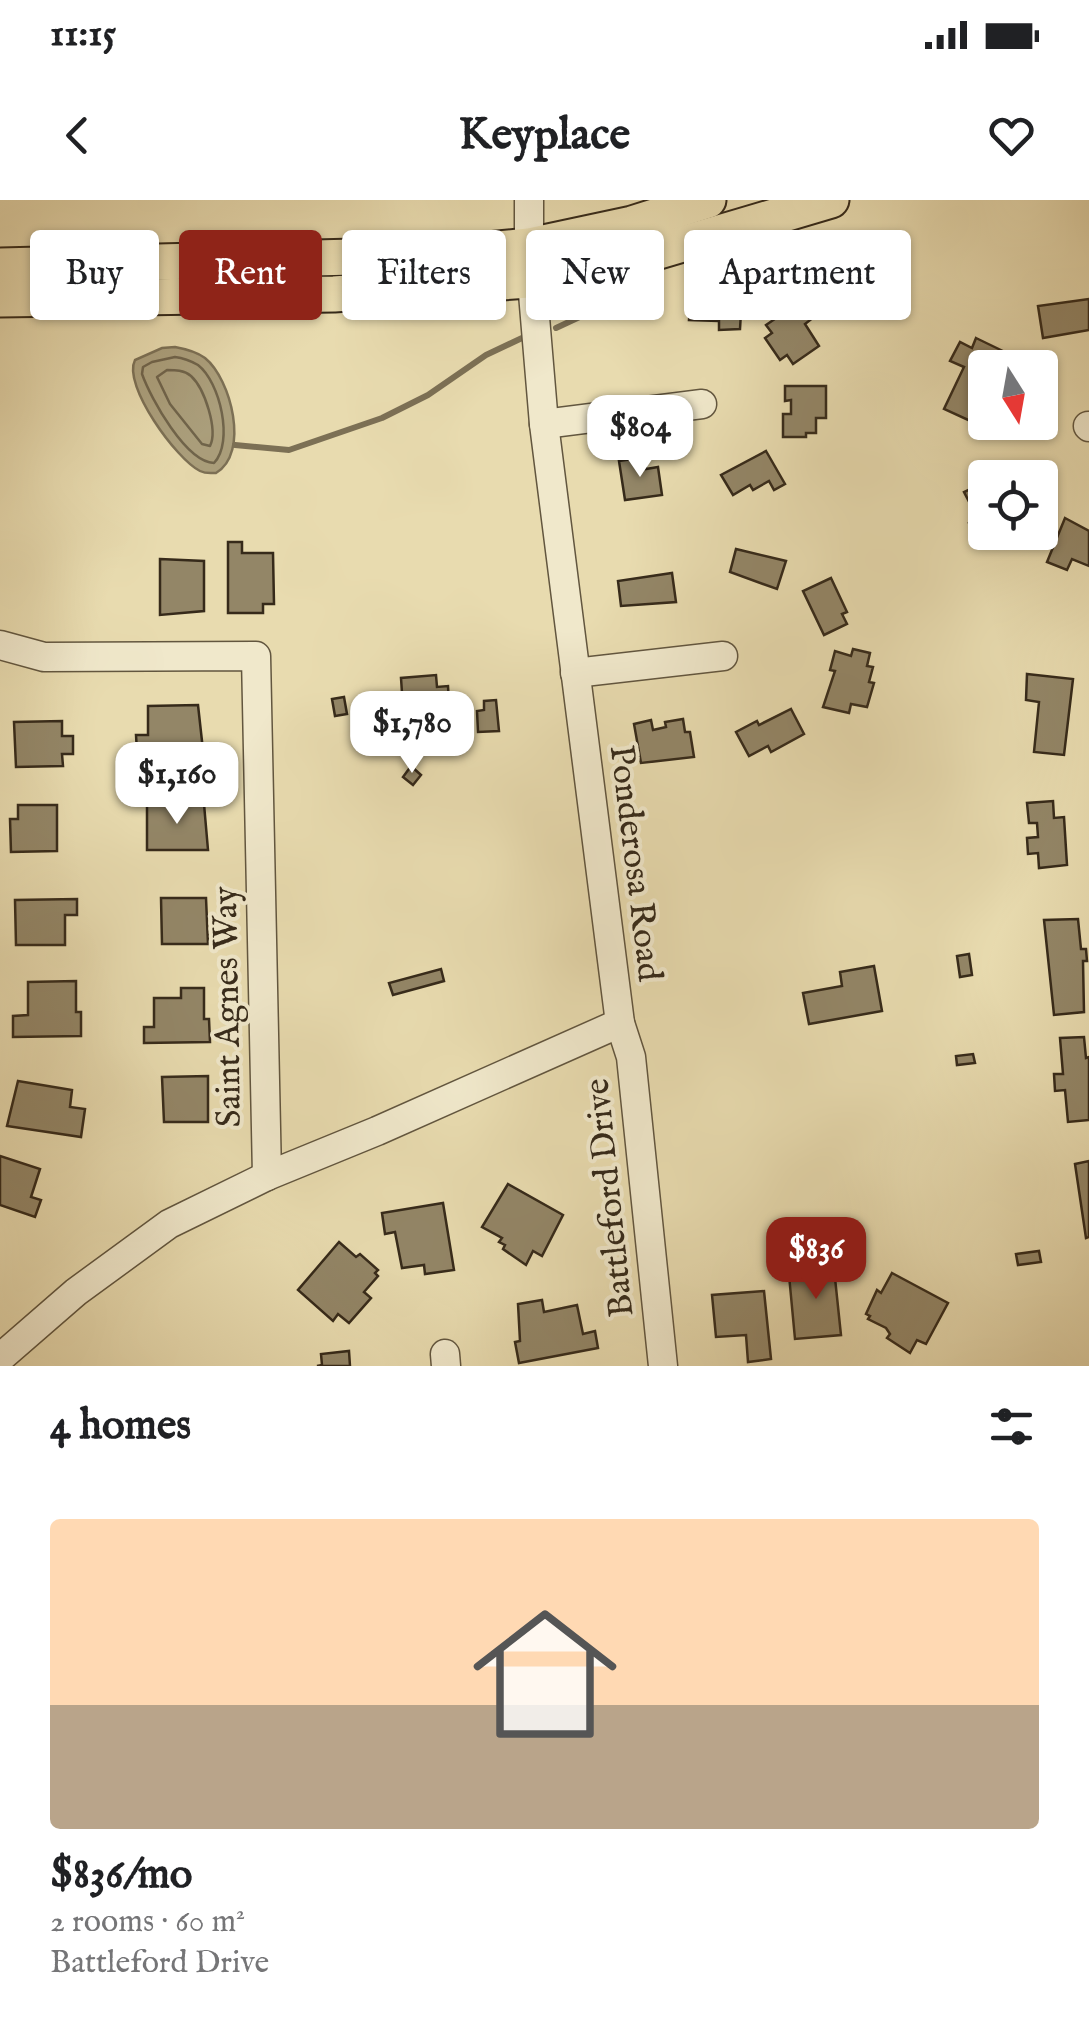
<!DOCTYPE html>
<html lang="en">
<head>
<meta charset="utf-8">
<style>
  :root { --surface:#fff; --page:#f6f6f6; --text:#202124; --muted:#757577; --line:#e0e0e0; --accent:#8f2418 }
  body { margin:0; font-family:"IM FELL English",serif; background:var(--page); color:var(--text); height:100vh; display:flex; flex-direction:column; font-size:38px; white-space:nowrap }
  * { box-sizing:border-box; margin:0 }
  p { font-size:32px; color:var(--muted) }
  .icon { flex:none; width:55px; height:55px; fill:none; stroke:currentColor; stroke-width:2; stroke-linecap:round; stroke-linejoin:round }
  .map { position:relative; height:1166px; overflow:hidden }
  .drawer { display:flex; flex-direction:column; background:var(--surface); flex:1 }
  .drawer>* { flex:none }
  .banner { position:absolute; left:30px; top:30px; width:1030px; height:90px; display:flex; gap:20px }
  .needle { width:65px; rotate:169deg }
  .buttons { position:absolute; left:968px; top:150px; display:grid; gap:20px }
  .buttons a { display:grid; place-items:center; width:90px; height:90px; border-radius:10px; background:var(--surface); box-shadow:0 2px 8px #0004; font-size:50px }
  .price { position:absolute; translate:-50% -85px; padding:0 22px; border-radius:20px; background:#fff; color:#222; font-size:32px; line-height:65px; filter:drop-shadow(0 2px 5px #0008) }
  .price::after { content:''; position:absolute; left:50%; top:60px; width:30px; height:22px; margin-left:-15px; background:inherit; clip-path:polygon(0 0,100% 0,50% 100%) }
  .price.on { background:var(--accent); color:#fff }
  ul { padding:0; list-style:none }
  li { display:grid; align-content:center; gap:20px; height:530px; padding:0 50px }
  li+li { border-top:2px solid var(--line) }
  li span { display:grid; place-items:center; height:310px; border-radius:10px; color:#555 }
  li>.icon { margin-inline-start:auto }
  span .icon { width:180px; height:180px; fill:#fffc; stroke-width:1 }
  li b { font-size:42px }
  h2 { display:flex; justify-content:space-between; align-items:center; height:120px; padding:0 50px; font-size:42px }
  .tag { padding:0 35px; border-radius:10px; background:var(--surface); box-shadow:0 2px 8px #0004; font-size:35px; line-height:90px }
  .tag.on { background:var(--accent); color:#fff }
  .status { display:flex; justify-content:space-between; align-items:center; height:70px; padding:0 50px; background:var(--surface); direction:ltr }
  .status svg { height:28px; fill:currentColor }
  header { display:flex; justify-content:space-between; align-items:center; height:130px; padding:0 50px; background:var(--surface); font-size:45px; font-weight:700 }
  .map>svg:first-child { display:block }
</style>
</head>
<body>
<div class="status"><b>11:15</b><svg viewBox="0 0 49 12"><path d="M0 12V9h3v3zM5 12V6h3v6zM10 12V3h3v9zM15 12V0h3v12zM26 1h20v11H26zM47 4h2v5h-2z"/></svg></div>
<header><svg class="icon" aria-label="back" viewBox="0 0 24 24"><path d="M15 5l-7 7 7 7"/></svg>Keyplace<svg class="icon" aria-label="heart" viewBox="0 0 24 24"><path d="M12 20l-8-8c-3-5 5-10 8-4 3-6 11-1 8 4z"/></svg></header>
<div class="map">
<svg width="1089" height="1166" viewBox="0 0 1089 1166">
  <rect width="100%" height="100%" fill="#e8dbaf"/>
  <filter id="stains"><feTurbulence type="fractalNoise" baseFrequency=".002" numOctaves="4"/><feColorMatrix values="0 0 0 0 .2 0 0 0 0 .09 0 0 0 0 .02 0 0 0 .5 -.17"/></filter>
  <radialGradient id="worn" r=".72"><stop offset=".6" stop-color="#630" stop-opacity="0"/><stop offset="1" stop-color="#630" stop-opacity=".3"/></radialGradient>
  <path fill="#ab9f7c" stroke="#7c7055" stroke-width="2.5" d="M175,147C186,149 197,152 205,158C231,179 250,253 216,273C210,273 206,274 200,271C177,260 122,185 135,160L162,148Z"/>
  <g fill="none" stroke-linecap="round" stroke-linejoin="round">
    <g stroke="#70644b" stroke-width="2.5">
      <path d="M175,157C183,158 191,161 198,165C220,182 234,242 214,263C186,262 151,199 142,174L143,167L152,162Z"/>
      <path d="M167,170C175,170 184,170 191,176C205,189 218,230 210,246L202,244L170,204L157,177Z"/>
    </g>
    <g stroke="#7c7055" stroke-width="6">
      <path d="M556,128L601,107L618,91"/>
      <path d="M235,245L289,250L382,218L428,195L486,155L522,138"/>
    </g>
  </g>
  <g fill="#938667" stroke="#362a1a" stroke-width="2.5">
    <path d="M691,92L742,95L740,129L719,130V121L689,120Z"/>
    <path d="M804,99L814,117L805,124L819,146L793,164L787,155L780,160L765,138L772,133L766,125Z"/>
    <path d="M1089,99V130L1043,138L1038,106Z"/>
    <path d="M976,138L1009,154L1003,168H985V207L977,224L944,209L964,167L950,161L960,142L972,148Z"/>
    <path d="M785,186H826V218H816V233H806V237H783V214H791V200L785,201Z"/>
    <path d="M766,251L785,284L774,290L769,281L753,290L750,285L733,295L721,275Z"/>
    <path d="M632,259L633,262L645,260L646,269L658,267L662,295L625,300L619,261Z"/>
    <path d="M985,282V332H988L977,339L969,323L978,319L964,292Z"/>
    <path d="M1065,318L1089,331V366L1072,359L1067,370L1047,362Z"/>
    <path d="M228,342H242V353H273L274,404H263V413H228Z"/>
    <path d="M736,349L786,361L777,389L730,372Z"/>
    <path d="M160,359L204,361V411L160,415Z"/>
    <path d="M672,373L676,402L621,406L618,381Z"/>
    <path d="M831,378L847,412L842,414L847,424L824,435L803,391Z"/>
    <path d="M853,449L870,453L867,466L873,467L869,482L874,483L867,507L851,504L849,513L823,507L835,471L830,470L835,451L851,456Z"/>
    <path d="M1027,474L1073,479L1064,555L1034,552L1039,502L1026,500Z"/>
    <path d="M436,475L437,487L448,486L450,522L415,524L414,508H403L401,478Z"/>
    <path d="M344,497L347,514L335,516L332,499Z"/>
    <path d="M496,500L499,531L478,532L477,511L484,510V501Z"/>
    <path d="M198,505L203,550L137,552L136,535H148V506Z"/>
    <path d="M791,509L804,534L771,552L768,546L749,556L736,532L757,521L759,525Z"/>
    <path d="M683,519L685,532H690L694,557L641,563L634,524L651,520L653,530L666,527L665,522Z"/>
    <path d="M62,521V536H73V554H62L63,566L16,567L14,522Z"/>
    <path d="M411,566L421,575L413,585L403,577Z"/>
    <path d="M1053,601L1054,618L1064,617L1067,665L1039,668L1038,653L1028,654L1027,638L1038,637L1037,623H1029L1027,603Z"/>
    <path d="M147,604H204L208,650H147Z"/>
    <path d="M18,605H57V651L11,652L10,619H18Z"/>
    <path d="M161,698H206L208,744H162Z"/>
    <path d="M77,699V715H65V745H16L15,700Z"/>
    <path d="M1078,719L1081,749H1086L1087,761H1083L1084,812L1054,815L1044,720Z"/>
    <path d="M969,754L972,775L960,777L957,756Z"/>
    <path d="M874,766L882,811L809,824L803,793L842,786L840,772Z"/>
    <path d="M441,769L444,781L393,795L389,783Z"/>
    <path d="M76,781V812H81V836L13,837V816L28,815V782Z"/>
    <path d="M181,788H204V819H209L210,842L144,843V827H154V798H181Z"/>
    <path d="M1084,837L1086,858L1089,857V920L1068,922L1065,890L1055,891L1054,874H1063L1060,838Z"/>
    <path d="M973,854L975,863L957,865L956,856Z"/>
    <path d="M208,876V922H164L162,877Z"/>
    <path d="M18,881L72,890L70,907L85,909L81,937L7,926Z"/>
    <path d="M0,956L40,969L31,997L41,1000L35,1017L0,1005Z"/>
    <path d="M1089,961V1037L1086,1038L1075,964Z"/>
    <path d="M508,984L563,1015L542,1056L533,1051L526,1065L503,1049L505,1045L499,1042L502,1038L482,1027Z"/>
    <path d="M443,1003L454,1070L425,1074L424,1065L402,1068L395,1032L385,1034L382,1013Z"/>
    <path d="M339,1042L356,1057L360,1054L378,1070L375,1073L378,1076L364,1092L371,1098L349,1123L338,1114L333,1121L298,1090Z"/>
    <path d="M1039,1051L1041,1062L1018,1065L1016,1054Z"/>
    <path d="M833,1059L841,1135L795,1139L789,1075L816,1073L815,1060Z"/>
    <path d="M892,1073L948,1103L926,1144L917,1140L910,1153L887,1138L890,1134L886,1128L868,1119L870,1116L866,1114L877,1090L881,1093Z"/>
    <path d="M764,1091L771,1159L748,1162L746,1135L716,1137L712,1095Z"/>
    <path d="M542,1100L544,1112L577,1105L583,1134L595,1131L598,1148L519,1163L515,1142L520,1141L518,1104Z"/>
    <path d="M349,1151L350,1166H317L322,1165L321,1154Z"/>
  </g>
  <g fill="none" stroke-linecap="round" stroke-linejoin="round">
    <g stroke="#62563f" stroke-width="31">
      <g id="minor">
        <path d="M529,0V46L544,224L620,823L631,857L663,1166"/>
        <path d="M544,224L702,204"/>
        <path d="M1088,226L1089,227"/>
        <path d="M0,445L44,457L256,456L267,976"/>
        <path d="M575,473L723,456"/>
        <path d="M445,1154L446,1166"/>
        <path d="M0,1158L76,1092L169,1024L267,976L377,931L620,823"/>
      </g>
    </g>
    <g stroke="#362a1a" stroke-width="39">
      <g id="major">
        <path d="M0,66L434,55L529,46L632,24L708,0"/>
        <path d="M0,99L334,94L571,77L831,0"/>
      </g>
    </g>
    <use href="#minor" stroke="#f0e8cb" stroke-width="28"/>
    <use href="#major" stroke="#e8dbaf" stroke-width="35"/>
  </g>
  <g text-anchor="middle" stroke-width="8" stroke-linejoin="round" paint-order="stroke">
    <g font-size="35" fill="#362a1a" stroke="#f0e8cb">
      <text transform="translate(637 663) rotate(83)" y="12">Ponderosa Road</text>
      <text transform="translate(226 807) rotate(-91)" y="12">Saint Agnes Way</text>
      <text transform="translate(608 998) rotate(-96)" y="12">Battleford Drive</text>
    </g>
  </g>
  <rect width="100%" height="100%" filter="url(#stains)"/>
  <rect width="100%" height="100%" fill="url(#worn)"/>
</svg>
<div class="buttons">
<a><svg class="needle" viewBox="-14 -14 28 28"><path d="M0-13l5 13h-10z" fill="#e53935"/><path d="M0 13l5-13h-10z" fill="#757577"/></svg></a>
<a><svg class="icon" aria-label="locate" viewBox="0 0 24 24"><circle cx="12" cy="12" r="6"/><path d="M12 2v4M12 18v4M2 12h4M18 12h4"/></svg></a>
</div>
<b class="price" style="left:640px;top:280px">$804</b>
<b class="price" style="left:412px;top:576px">$1,780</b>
<b class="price" style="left:177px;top:627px">$1,160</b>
<b class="price on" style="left:816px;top:1102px">$836</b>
<div class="banner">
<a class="tag">Buy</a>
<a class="tag on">Rent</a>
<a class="tag">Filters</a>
<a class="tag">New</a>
<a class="tag">Apartment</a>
</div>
</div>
<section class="drawer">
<h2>4 homes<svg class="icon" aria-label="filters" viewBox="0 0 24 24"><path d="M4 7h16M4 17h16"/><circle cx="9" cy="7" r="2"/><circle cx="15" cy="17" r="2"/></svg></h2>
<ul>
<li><span style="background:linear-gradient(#ffd9b3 60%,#b9a48a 0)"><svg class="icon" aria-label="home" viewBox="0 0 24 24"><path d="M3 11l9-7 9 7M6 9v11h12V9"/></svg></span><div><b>$836/mo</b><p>2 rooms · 60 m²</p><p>Battleford Drive</p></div></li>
</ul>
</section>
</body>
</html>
